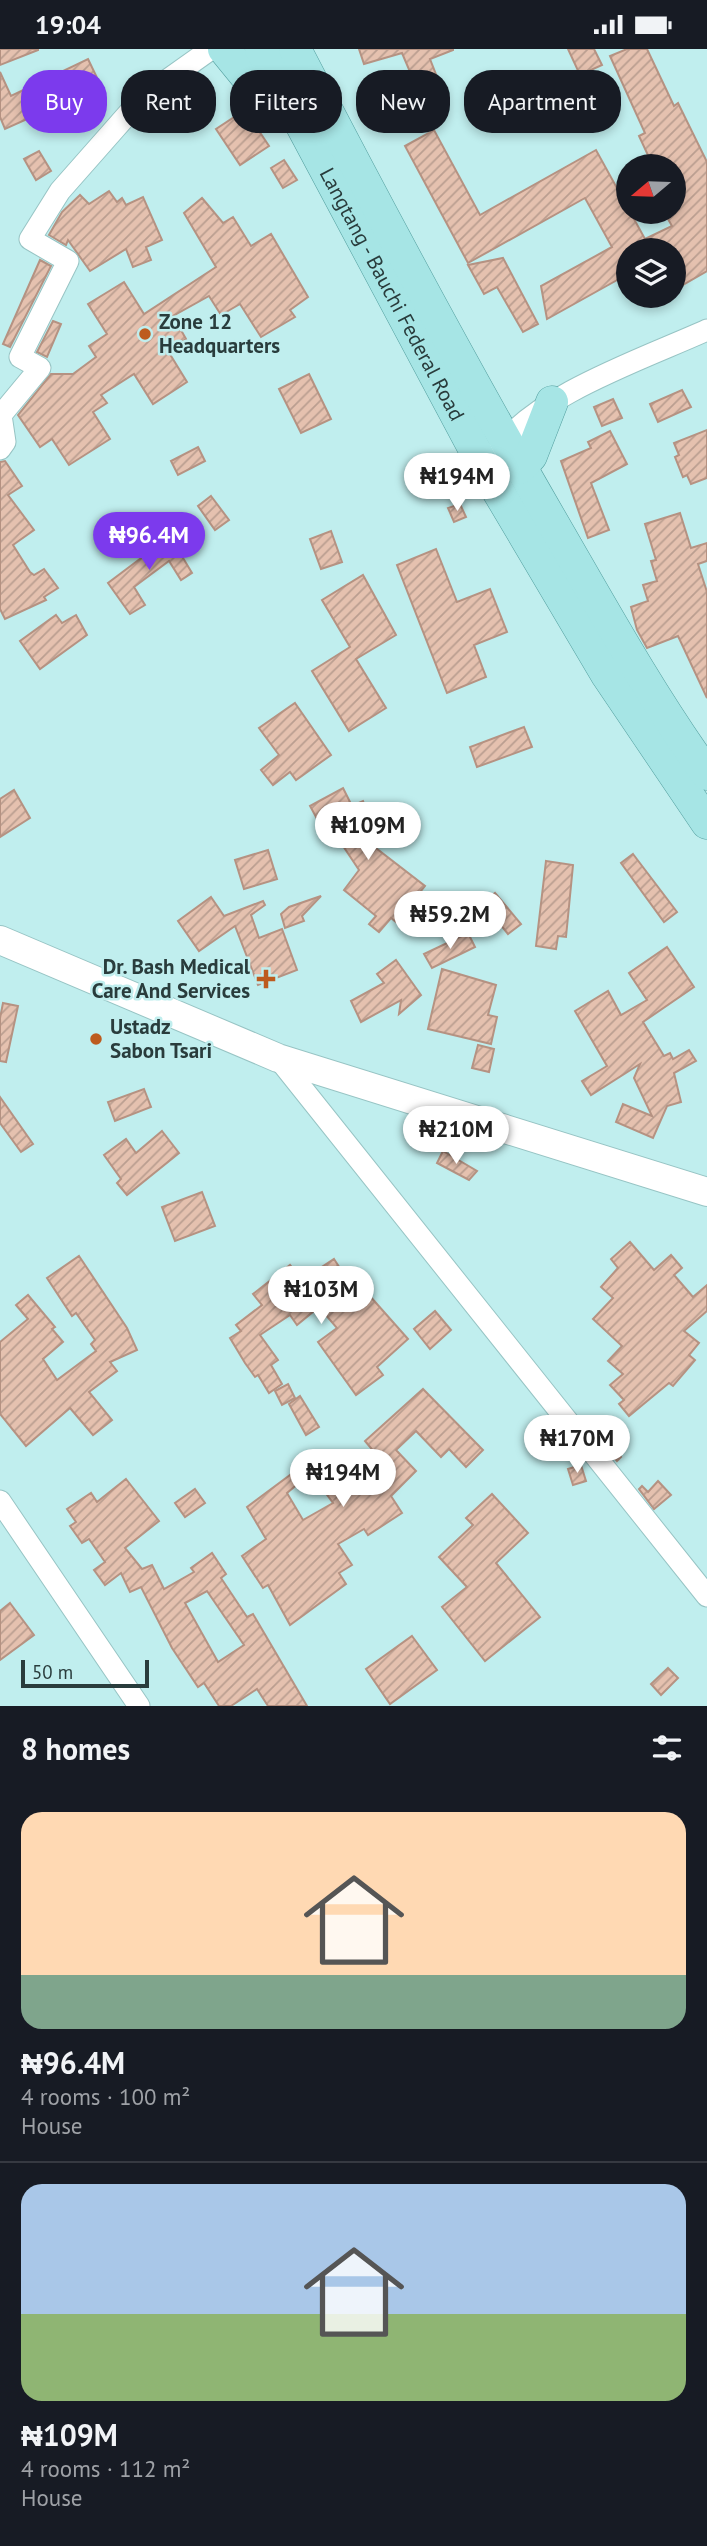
<!DOCTYPE html>
<html lang="en">
<head>
<meta charset="utf-8">
<style>
  :root { --surface:#171b24; --page:#242831; --text:#f1f3f6; --muted:#9ea1a6; --line:#363941; --accent:#7c3aed }
  body { margin:0; font-family:"PT Sans",sans-serif; background:var(--page); color:var(--text); height:100vh; display:flex; flex-direction:column; font-size:26px; white-space:nowrap }
  * { box-sizing:border-box; margin:0 }
  p { font-size:23px; color:var(--muted) }
  .icon { flex:none; width:38px; height:38px; fill:none; stroke:currentColor; stroke-width:2; stroke-linecap:round; stroke-linejoin:round }
  .map { position:relative; height:1657px; overflow:hidden }
  .sheet { display:flex; flex-direction:column; background:var(--surface); flex:1 }
  .sheet>* { flex:none }
  .top-card { position:absolute; left:21px; top:21px; width:665px; height:63px; display:flex; gap:14px }
  .needle { width:46px; rotate:251deg }
  .fabs { position:absolute; left:616px; top:105px; display:grid; gap:14px }
  .fabs a { display:grid; place-items:center; width:70px; height:70px; border-radius:50%; background:var(--surface); box-shadow:0 4px 10px #0003; font-size:35px }
  .scale { position:absolute; left:21px; bottom:18px; width:128px; box-sizing:border-box; padding-left:7px; border:4px solid #293c3c; border-top:0; font-size:19px; line-height:24px; white-space:nowrap; color:#293c3c; -webkit-text-stroke:5px #c0eeee; paint-order:stroke }
  .price { position:absolute; translate:-50% -60px; padding:0 16px; border-radius:24px; background:#fff; color:#222; font-size:23px; line-height:46px; filter:drop-shadow(0 2px 4px #0008) }
  .price::after { content:''; position:absolute; left:50%; top:42px; width:21px; height:16px; margin-left:-10px; background:inherit; clip-path:polygon(0 0,100% 0,50% 100%) }
  .price.on { background:var(--accent); color:#fff }
  ul { padding:0; list-style:none }
  li { display:grid; align-content:center; gap:14px; height:371px; padding:0 21px }
  li+li { border-top:2px solid var(--line) }
  li span { display:grid; place-items:center; height:217px; border-radius:21px; color:#555 }
  li>.icon { margin-inline-start:auto }
  span .icon { width:126px; height:126px; fill:#fffc; stroke-width:1 }
  li b { font-size:30px }
  h2 { display:flex; justify-content:space-between; align-items:center; height:84px; padding:0 21px; font-size:30px }
  .chip { padding:0 24px; border-radius:28px; background:var(--surface); box-shadow:0 4px 10px #0003; font-size:24px; line-height:63px }
  .chip.on { background:var(--accent); color:#fff }
  .status { display:flex; justify-content:space-between; align-items:center; height:49px; padding:0 35px; background:var(--surface); direction:ltr }
  .status svg { height:19px; fill:currentColor }
  .map>svg:first-child { display:block }
</style>
</head>
<body>
<div class="status"><b>19:04</b><svg viewBox="0 0 49 12"><path d="M0 12V9h3v3zM5 12V6h3v6zM10 12V3h3v9zM15 12V0h3v12zM26 1h20v11H26zM47 4h2v5h-2z"/></svg></div>
<div class="map">
<svg width="707" height="1657" viewBox="0 0 707 1657">
  <defs>
    <pattern id="building-hatch" width="6" height="6" patternUnits="userSpaceOnUse" patternTransform="scale(1.75)"><rect width="6" height="6" fill="#e5c1af"/><path d="M-1 1l2-2M0 6l6-6M5 7l2-2" fill="none" stroke="#ba9e90"/></pattern>
  </defs>
  <rect width="100%" height="100%" fill="#c0eeee"/>
  <g fill="url(#building-hatch)" stroke="#b59282" stroke-width="2" fill-rule="evenodd">
    <path d="M0,0H38V1L0,16Z"/>
    <path d="M359,0H453V1L430,10L437,28L416,37L402,4L364,15Z"/>
    <path d="M568,0H594L602,16L580,26Z"/>
    <path d="M627,0H647L674,57L678,54L707,113V222L674,241V201H628V225L547,270L541,237L612,198L585,149L468,214L405,97L434,81L480,166L596,101L645,190L672,177L664,163H674V117H653L639,87L645,84L610,7Z"/>
    <path d="M88,10L101,37L5,80L0,68V23L11,47Z"/>
    <path d="M245,61L269,97L240,116L216,80Z"/>
    <path d="M39,102L51,122L36,131L24,110Z"/>
    <path d="M284,111L297,131L283,139L271,119Z"/>
    <path d="M109,142L117,153L122,149L126,156L143,148L162,191L146,198L151,211L133,218L126,200L90,222L68,191L66,196L49,186L62,163L80,146L89,155Z"/>
    <path d="M202,149L223,174L233,168L251,197L271,185L308,248L290,261L295,268L261,288L240,255L221,266L209,247L173,267L186,290L168,302L187,333L153,355L134,325L101,346L107,354L93,363L110,390L69,416L52,390L40,398L18,366L51,325H73L96,308L89,297L107,285L88,255L124,233L144,265L216,218L184,164Z"/>
    <path d="M503,209L538,275L523,283L497,238L484,245L468,216Z"/>
    <path d="M40,211L51,217L10,298L3,295Z"/>
    <path d="M53,272L61,275L47,308L37,303Z"/>
    <path d="M309,325L331,370L301,384L279,340Z"/>
    <path d="M682,341L691,358L658,373L650,355Z"/>
    <path d="M613,350L622,369L602,377L594,358Z"/>
    <path d="M707,381V429L691,435L687,426L683,428L675,408L679,406L674,394Z"/>
    <path d="M610,382L627,415L591,434L609,481L588,489L561,412L591,399L588,393Z"/>
    <path d="M198,398L205,412L178,426L171,412Z"/>
    <path d="M5,412L22,437L8,446L34,481L13,496L30,523L34,526L44,520L58,539L44,548L46,551L5,570L0,560V413Z"/>
    <path d="M211,447L229,471L215,481L198,457Z"/>
    <path d="M460,455L466,468L454,473L448,459Z"/>
    <path d="M680,464L691,499L707,494V512L698,515L707,543V649L678,587L647,599L637,581L631,558L648,552L643,536L657,532L651,512L656,511L645,475Z"/>
    <path d="M331,482L342,513L321,520L310,490Z"/>
    <path d="M173,485L185,499L180,504L192,524L181,531L169,512L134,538L145,556L130,565L108,534Z"/>
    <path d="M436,500L457,553L490,540L507,583L474,596L486,628L447,644L397,516Z"/>
    <path d="M363,526L396,586L356,610L386,659L349,682L312,622L350,598L322,551Z"/>
    <path d="M56,566L62,574L76,566L87,586L40,620L20,592Z"/>
    <path d="M295,654L331,706L296,731L290,723L273,736L261,721L279,706L259,679Z"/>
    <path d="M524,678L532,698L477,718L470,698Z"/>
    <path d="M343,739L352,757L363,752L370,770L359,775L372,796L425,837L396,873L391,869L379,883L369,875L376,867L344,841L359,821L329,776L322,779L310,757Z"/>
    <path d="M14,741L30,769L0,788V750Z"/>
    <path d="M268,801L277,830L244,840L235,811Z"/>
    <path d="M633,805L677,863L664,873L621,814Z"/>
    <path d="M546,812L573,816L566,888L558,887L556,900L536,897Z"/>
    <path d="M495,844L521,875L508,885L483,854Z"/>
    <path d="M321,847L302,867L304,872L285,879L281,865L289,858Z"/>
    <path d="M211,848L224,867L263,852L265,856L251,866L259,889L282,880L297,921L258,936L235,877L199,902L178,872Z"/>
    <path d="M468,884L475,898L432,919L424,905Z"/>
    <path d="M667,898L694,938L643,973L664,1007L670,1004L673,1010L689,1001L696,1012L674,1024L681,1053L667,1057L653,1089L616,1073L623,1055L652,1067L634,1029L640,1015L591,1046L582,1032L607,1017L575,962L608,942L621,966L647,951L629,924Z"/>
    <path d="M396,911L421,946L399,965L401,951L361,973L351,952L384,934L377,925Z"/>
    <path d="M442,920L496,936L488,966L497,968L491,995L428,980Z"/>
    <path d="M3,954L18,957L6,1013L0,1012V969Z"/>
    <path d="M478,996L494,1000L489,1023L472,1019Z"/>
    <path d="M144,1040L151,1058L115,1072L108,1053Z"/>
    <path d="M0,1048L33,1095L21,1103L0,1074Z"/>
    <path d="M162,1082L179,1104L127,1146L117,1134L121,1130L104,1106L126,1090L136,1104Z"/>
    <path d="M443,1102L477,1122L469,1131L437,1114Z"/>
    <path d="M202,1143L215,1177L175,1192L162,1158Z"/>
    <path d="M630,1193L654,1221L671,1206L682,1219L674,1226L693,1248L707,1236V1262L684,1282L699,1294L689,1306L695,1311L673,1337L669,1334L629,1367L619,1355L624,1351L610,1336L623,1325L608,1312L622,1297L593,1270L613,1249L601,1238L618,1219L611,1210Z"/>
    <path d="M79,1207L127,1279L137,1301L110,1313L117,1322L89,1343L112,1371L93,1386L70,1359L26,1397L0,1365V1293L28,1270L16,1256L28,1246L55,1278L52,1280L63,1293L43,1310L57,1331L96,1302L91,1295L95,1291L76,1264L72,1267L47,1229Z"/>
    <path d="M334,1210L362,1253L369,1246L408,1290L377,1318L383,1326L356,1346L318,1293L337,1279L319,1258L297,1276L290,1266L260,1286L278,1311L271,1316L282,1335L269,1344L258,1326L255,1328L245,1314L230,1289L241,1282L236,1276L262,1256L253,1245L290,1216L302,1231Z"/>
    <path d="M435,1262L451,1281L430,1300L414,1280Z"/>
    <path d="M288,1335L295,1349L282,1356L275,1342Z"/>
    <path d="M423,1340L483,1401L466,1418L449,1400L441,1408L416,1382L396,1401L416,1422L391,1447L402,1464L368,1486L364,1480L338,1495L352,1516L339,1524L346,1535L290,1576L268,1536L263,1539L242,1507L266,1490L247,1458L313,1409L319,1417L287,1444L303,1471L333,1454L316,1431L346,1409L358,1426L381,1411L365,1392Z"/>
    <path d="M300,1347L319,1378L306,1386L289,1355Z"/>
    <path d="M605,1391L621,1408L617,1412L602,1394Z"/>
    <path d="M581,1416L586,1432L573,1436L568,1420Z"/>
    <path d="M126,1430L159,1472L125,1499L142,1520L152,1516L164,1540L194,1523L191,1519L212,1504L226,1525L221,1529L247,1568L253,1565L307,1657H268L257,1640L231,1657H219L204,1634L198,1638L172,1599L141,1538L130,1543L121,1524L105,1536L94,1521L105,1513L89,1490L82,1494L70,1477L76,1473L67,1460L91,1444L97,1453ZM207,1542L244,1596L218,1613L185,1554Z"/>
    <path d="M658,1432L671,1446L654,1460L639,1440L642,1437L648,1443Z"/>
    <path d="M195,1440L205,1454L185,1468L175,1454Z"/>
    <path d="M492,1445L528,1484L496,1514L540,1568L485,1612L442,1558L467,1538L439,1508L473,1476L466,1469Z"/>
    <path d="M10,1554L34,1586L0,1611V1562Z"/>
    <path d="M412,1587L437,1621L390,1655L366,1620Z"/>
    <path d="M668,1619L678,1629L661,1646L651,1635Z"/>
  </g>
  <g fill="none" stroke-linecap="round" stroke-linejoin="round">
    <g stroke="#97c4c4" stroke-width="23">
      <g id="street">
        <path d="M0,400L5,393L1,366L40,319L20,308L68,212L30,190L60,142L142,49L211,0"/>
        <path d="M498,401C533,347 648,308 707,281"/>
        <path d="M278,1009L707,1547"/>
        <path d="M0,1452L139,1657"/>
      </g>
    </g>
    <g stroke="#97c4c4" stroke-width="30">
      <path id="secondary" d="M0,891L278,1009L707,1143"/>
    </g>
    <g stroke="#539f9f" stroke-width="33">
      <g id="primary">
        <path d="M224,0L246,27L280,35"/>
        <path id="s1" d="M261,0L485,420L607,626L707,774"/>
        <path d="M295,0C379,162 465,323 557,481C605,564 651,647 707,725"/>
        <path d="M520,419L531,407L552,353"/>
      </g>
    </g>
    <use href="#street" stroke="#fff" stroke-width="21"/>
    <use href="#secondary" stroke="#fff" stroke-width="28"/>
    <use href="#primary" stroke="#a6e5e5" stroke-width="32"/>
  </g>
  <g fill="#bd5b1e" stroke="#c0eeee" stroke-width="2.5">
    <circle cx="145" cy="285" r="7"/>
    <path d="M262.5 919.5h7v7h7v7h-7v7h-7v-7h-7v-7h7z"/>
    <circle cx="96" cy="990" r="7"/>
  </g>
  <g text-anchor="middle" stroke-width="5" stroke-linejoin="round" paint-order="stroke">
    <g font-size="21" fill="#293c3c" stroke="#c0eeee">
      <text dy="7" stroke="none"><textPath href="#s1" startOffset="278">Langtang - Bauchi Federal Road</textPath></text>
    </g>
    <g font-size="21" font-weight="bold" fill="#293c3c" stroke="#c0eeee" text-anchor="start">
      <text x="159" y="280">Zone 12<tspan x="159" dy="24">Headquarters</tspan></text>
      <text x="250" y="925" text-anchor="end">Dr. Bash Medical<tspan x="250" dy="24">Care And Services</tspan></text>
      <text x="110" y="985">Ustadz<tspan x="110" dy="24">Sabon Tsari</tspan></text>
    </g>
  </g>
</svg>
<div class="fabs">
<a><svg class="needle" viewBox="-14 -14 28 28"><path d="M0-13l5 13h-10z" fill="#e53935"/><path d="M0 13l5-13h-10z" fill="#9ea1a6"/></svg></a>
<a><svg class="icon" aria-label="layers" viewBox="0 0 24 24"><path d="M12 4l9 5-9 5-9-5zM3 14l9 5 9-5"/></svg></a>
</div>
<div class="scale">50 m</div>
<b class="price" style="left:457px;top:464px">₦194M</b>
<b class="price on" style="left:149px;top:523px">₦96.4M</b>
<b class="price" style="left:368px;top:813px">₦109M</b>
<b class="price" style="left:450px;top:902px">₦59.2M</b>
<b class="price" style="left:456px;top:1117px">₦210M</b>
<b class="price" style="left:321px;top:1277px">₦103M</b>
<b class="price" style="left:577px;top:1426px">₦170M</b>
<b class="price" style="left:343px;top:1460px">₦194M</b>
<div class="top-card">
<a class="chip on">Buy</a>
<a class="chip">Rent</a>
<a class="chip">Filters</a>
<a class="chip">New</a>
<a class="chip">Apartment</a>
</div>
</div>
<section class="sheet">
<h2>8 homes<svg class="icon" aria-label="filters" viewBox="0 0 24 24"><path d="M4 7h16M4 17h16"/><circle cx="9" cy="7" r="2"/><circle cx="15" cy="17" r="2"/></svg></h2>
<ul>
<li><span style="background:linear-gradient(#ffd9b3 75%,#7fa58c 0)"><svg class="icon" aria-label="home" viewBox="0 0 24 24"><path d="M3 11l9-7 9 7M6 9v11h12V9"/></svg></span><div><b>₦96.4M</b><p>4 rooms · 100 m²</p><p>House</p></div></li>
<li><span style="background:linear-gradient(#a9c7e8 60%,#8fb573 0)"><svg class="icon" aria-label="home" viewBox="0 0 24 24"><path d="M3 11l9-7 9 7M6 9v11h12V9"/></svg></span><div><b>₦109M</b><p>4 rooms · 112 m²</p><p>House</p></div></li>
</ul>
</section>
</body>
</html>
